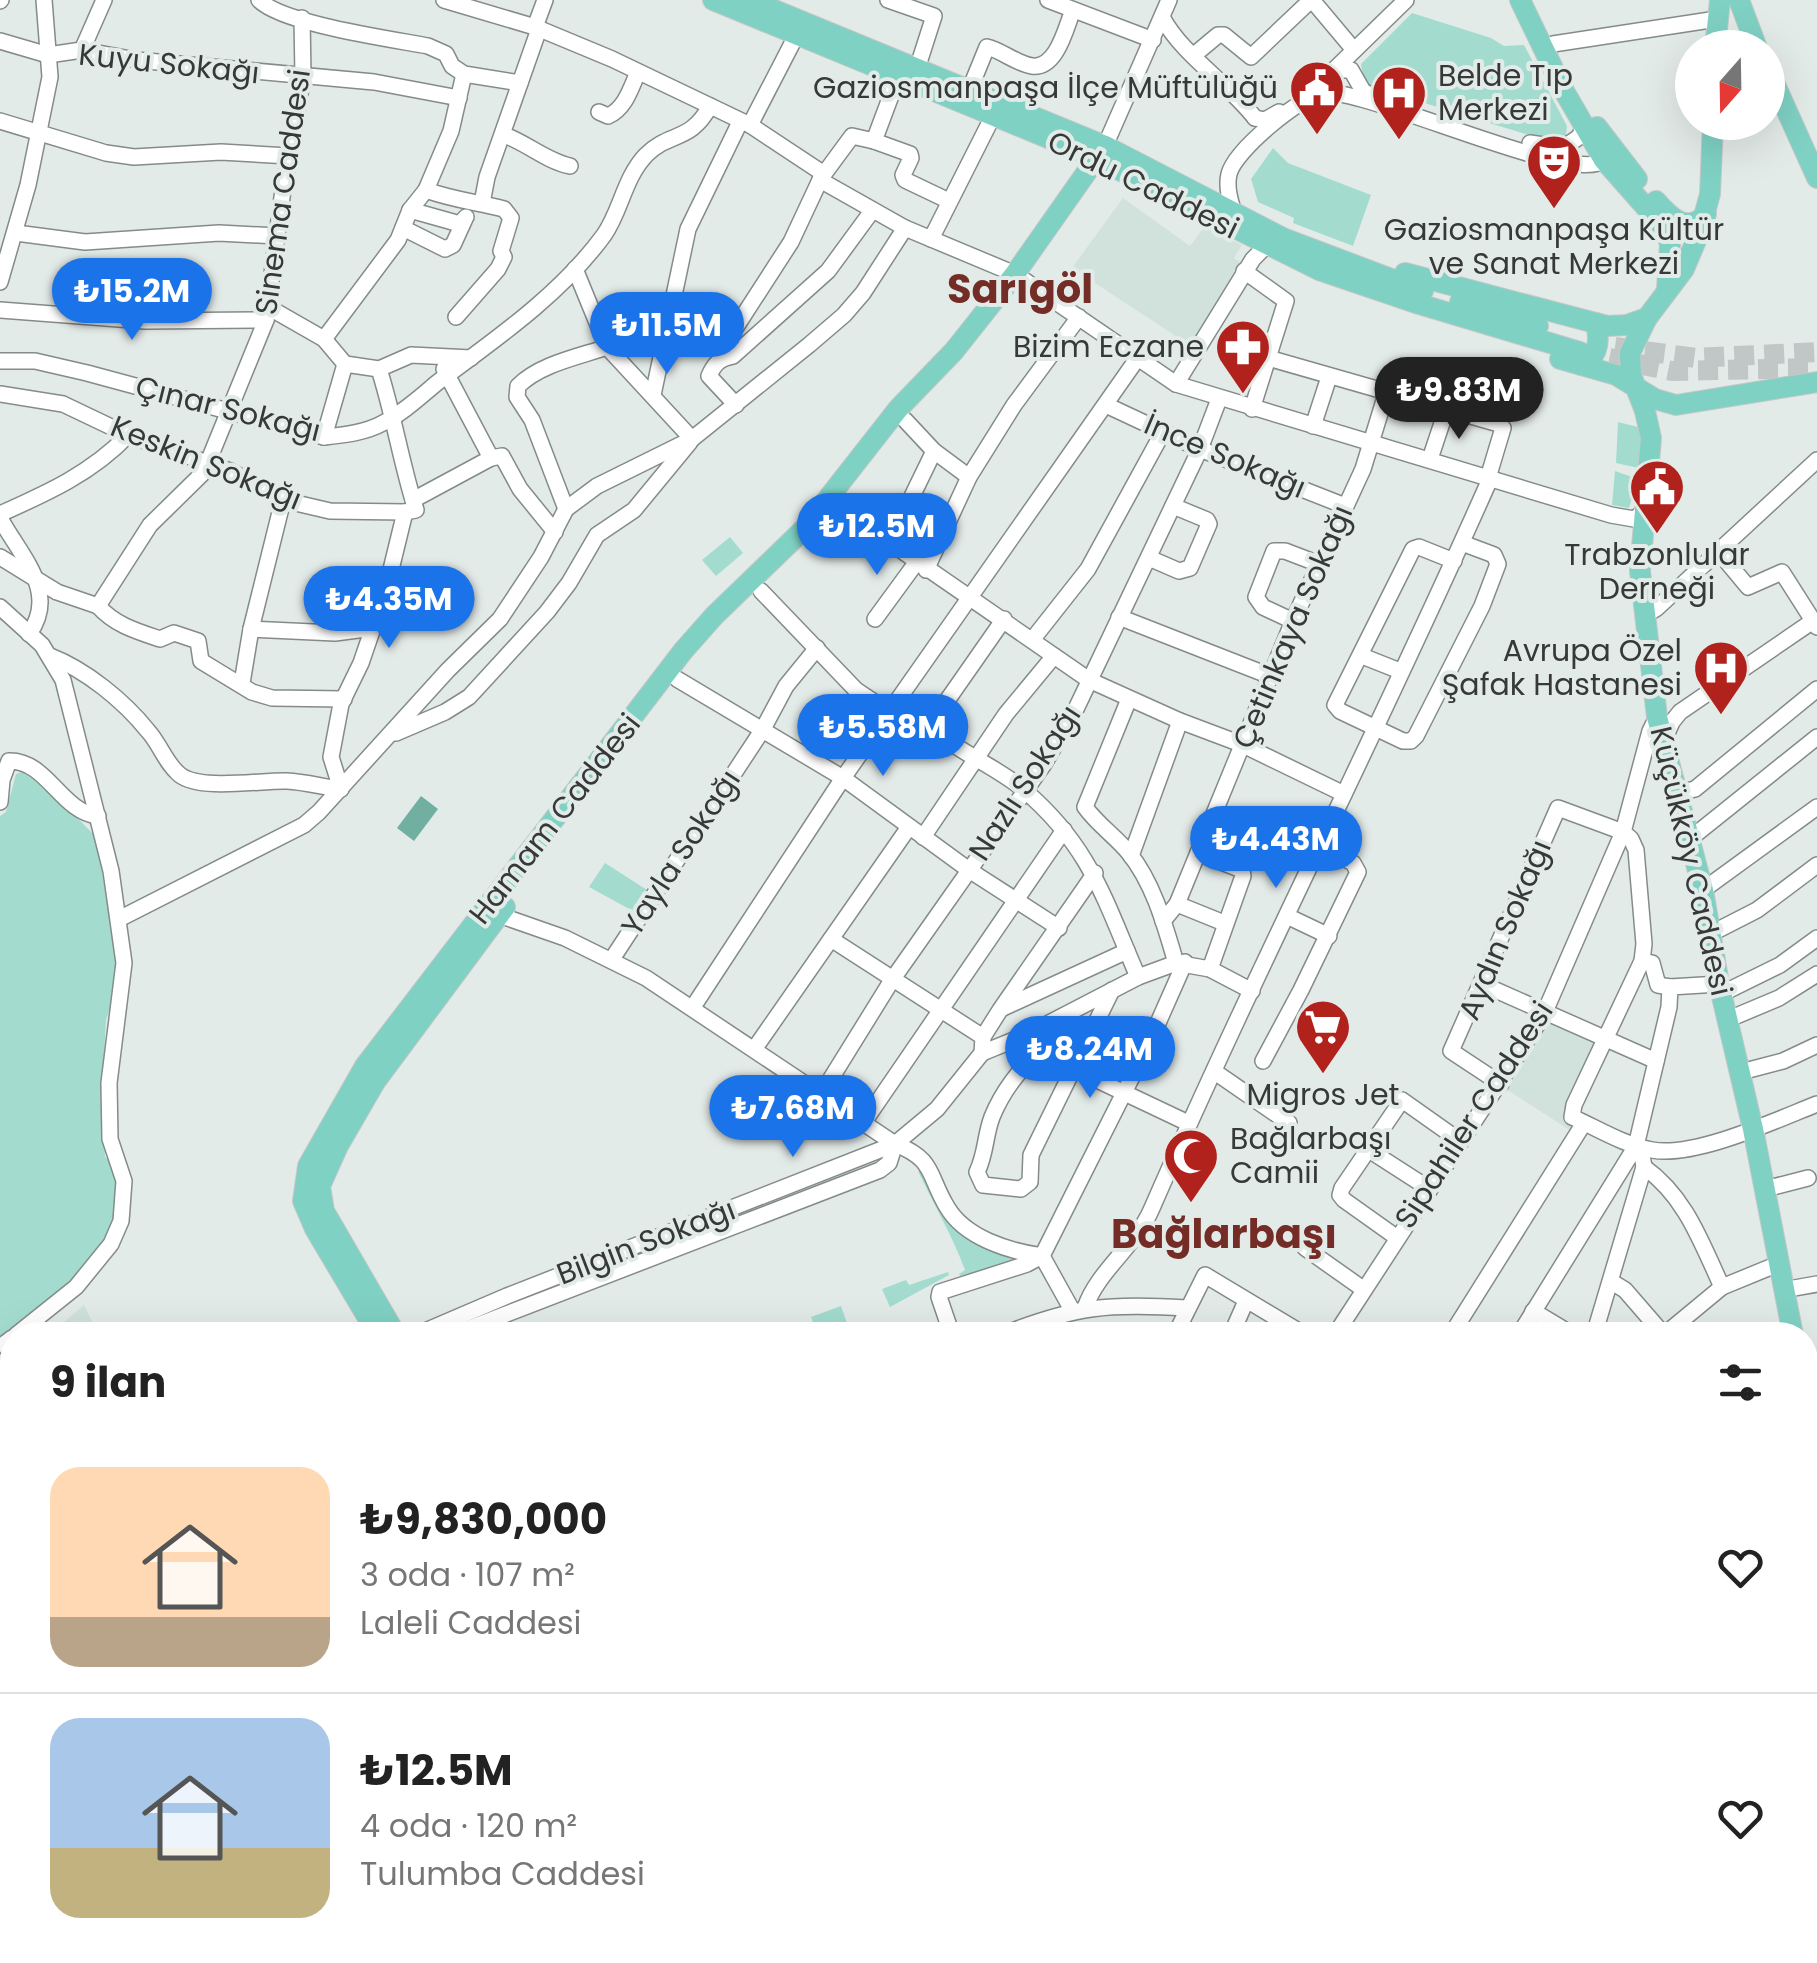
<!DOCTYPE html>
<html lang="tr">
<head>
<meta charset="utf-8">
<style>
  :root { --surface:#fff; --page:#f6f6f6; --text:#222; --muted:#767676; --line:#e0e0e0; --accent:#1a73e8 }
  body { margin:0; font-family:Poppins,sans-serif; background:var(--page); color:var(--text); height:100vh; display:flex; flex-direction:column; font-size:38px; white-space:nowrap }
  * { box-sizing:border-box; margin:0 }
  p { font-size:32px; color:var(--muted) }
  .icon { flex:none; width:55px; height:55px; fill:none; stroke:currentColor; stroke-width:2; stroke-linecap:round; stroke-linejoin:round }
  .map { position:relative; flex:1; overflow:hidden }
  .panel { position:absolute; left:0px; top:1322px; width:1818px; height:642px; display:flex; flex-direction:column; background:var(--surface); border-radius:40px 40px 0 0; box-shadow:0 10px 40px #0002 }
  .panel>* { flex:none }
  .needle { width:65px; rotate:200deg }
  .fabs { position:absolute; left:1675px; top:30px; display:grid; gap:20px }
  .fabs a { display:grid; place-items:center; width:110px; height:110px; border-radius:50%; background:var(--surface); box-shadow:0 10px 40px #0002; font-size:50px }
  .price { position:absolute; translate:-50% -85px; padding:0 22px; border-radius:35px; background:var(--accent); color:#fff; font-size:32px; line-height:65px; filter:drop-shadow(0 2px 5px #0008) }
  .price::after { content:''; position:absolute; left:50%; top:60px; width:30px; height:22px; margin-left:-15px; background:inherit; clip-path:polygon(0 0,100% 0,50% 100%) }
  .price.on { background:#222; color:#fff }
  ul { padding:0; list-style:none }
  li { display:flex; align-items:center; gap:30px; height:250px; padding:0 50px }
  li+li { border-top:2px solid var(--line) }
  li span { display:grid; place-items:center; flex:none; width:280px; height:200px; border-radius:30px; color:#555 }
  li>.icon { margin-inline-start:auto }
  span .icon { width:120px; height:120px; fill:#fffc; stroke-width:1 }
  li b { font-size:42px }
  h2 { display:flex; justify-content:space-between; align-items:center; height:120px; padding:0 50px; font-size:42px }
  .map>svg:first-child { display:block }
</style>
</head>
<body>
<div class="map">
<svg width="1817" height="1963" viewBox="0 0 1817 1963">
  <rect width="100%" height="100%" fill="#e3ebe9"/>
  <g fill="#d1e2dd">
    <path d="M1123,198L1190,246L1205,226L1242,245L1234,258L1240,262L1191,346L1072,268Z"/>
    <path d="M1547,1017L1600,1041L1571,1131L1504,1088Z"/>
    <path d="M84,1305L99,1335H49Z"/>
  </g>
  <g fill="#a3dccf">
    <path d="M1412,13L1491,38L1504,46L1524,45L1567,126L1566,135L1556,140H1545L1369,86L1364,81L1361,64Z"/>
    <path d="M1273,148L1288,163L1371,195L1353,246L1293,223L1294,218L1258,202L1251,179Z"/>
    <path d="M1618,422L1642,428L1643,469L1616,463Z"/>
    <path d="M1615,471L1638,479L1629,508L1612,505Z"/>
    <path d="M730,537L743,553L716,576L702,560Z"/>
    <path d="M25,771L57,797L96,837L116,952V989L106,1020L102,1094L105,1157L117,1166L118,1192L110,1235L61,1295L0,1340V816L6,812L16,774Z"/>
    <path d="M605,863L647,890L633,911L589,887Z"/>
    <path d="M918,1171H927L953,1217L1023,1258L963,1280L959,1274L965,1270C952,1235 934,1205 918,1171Z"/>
    <path d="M948,1272L949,1275L890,1307L882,1289L906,1280L909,1285Z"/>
    <path d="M841,1306L849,1329L818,1335L811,1317Z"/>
    <path d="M0,1791L12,1826V1917L0,1897Z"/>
    <path d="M237,1952L253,1963H70L41,1953Z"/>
    <path d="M457,1953H563L569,1963H468Z"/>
    <path d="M1143,1953H1257L1255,1963H1137Z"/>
  </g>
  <path fill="#7dbbad" d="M0,1591L12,1605V1728L0,1705Z"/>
  <path fill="#71afa1" d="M421,796L438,809L414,841L397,828Z"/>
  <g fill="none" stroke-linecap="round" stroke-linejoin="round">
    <g stroke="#71afa1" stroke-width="4">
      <path d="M0,1481L12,1483"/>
      <path d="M422,1952L439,1963"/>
    </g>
    <g stroke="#c0c7c6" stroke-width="20" stroke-dasharray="20 10" stroke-linecap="butt">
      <path d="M1615,347L1696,358L1817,352"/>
      <path d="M1580,352L1672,371L1817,368"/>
    </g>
    <g stroke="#848b89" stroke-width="18">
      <g id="minor">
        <path d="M259,0C283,24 391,39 428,46L446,54L452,66L464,74L520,83"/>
        <path d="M444,0L535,27L612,59L750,125L824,174L820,180L905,228L1015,274L1176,384L1611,515L1634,519L1644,512"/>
        <path d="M888,0L934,16L917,69"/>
        <path d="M1048,0L1153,40"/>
        <path d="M1312,0L1354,50"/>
        <path d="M0,1L1,0"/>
        <path d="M1162,17C1183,56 1228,83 1255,118"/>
        <path d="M535,27L545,0"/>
        <path d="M0,41L48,55L82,50L136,60L374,82L459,98"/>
        <path d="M1553,44L1717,19"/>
        <path d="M82,50L104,0"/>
        <path d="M1194,55L1218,35H1224L1251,57L1311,0"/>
        <path d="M1334,70H1351L1363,91L1378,99"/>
        <path d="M898,77L874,141L910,154L911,158L903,175L905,180L949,201"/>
        <path d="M969,91L987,47C1001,50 1017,64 1032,66C1057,69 1066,27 1073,10"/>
        <path d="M1302,95L1334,70L1406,0"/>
        <path d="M599,112L608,116C625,109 631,88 638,72"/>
        <path d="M1255,118L1265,120L1279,112"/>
        <path d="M0,121L106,153L134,157L221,152L289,156"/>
        <path d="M750,125L797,34"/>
        <path d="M504,135C527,143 546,161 570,166"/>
        <path d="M1530,143L1563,148L1579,137L1584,126"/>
        <path d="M1105,146L1169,0"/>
        <path d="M824,174L852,136L874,141"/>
        <path d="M426,190C453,200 477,202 504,209L511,218L501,251L504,257L498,269L456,317"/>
        <path d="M482,203L487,177L539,29"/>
        <path d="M410,210L460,224L466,217"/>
        <path d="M1234,213C1230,200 1226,187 1229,174C1235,150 1299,98 1323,92C1375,91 1573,186 1604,160"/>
        <path d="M403,228L445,249L453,245L464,221"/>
        <path d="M16,233L85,242L219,233L277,236"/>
        <path d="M931,239L993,116"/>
        <path d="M1244,271L1286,301L1252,409"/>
        <path d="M0,282L28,185L50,77L44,0"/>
        <path d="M268,307L324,339L345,364L379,369L411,355L471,358"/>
        <path d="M0,310L145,321L266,320"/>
        <path d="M324,339L398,240L410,210L426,190L451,131L464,74"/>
        <path d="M607,347L692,439"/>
        <path d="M721,358L727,341L791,242L820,180"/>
        <path d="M1268,358L1499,424L1503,428L1488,478"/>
        <path d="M0,361H35L87,373L324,437C343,435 365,433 383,423C403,413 421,396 438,382C496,339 561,294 604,235C621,211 624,178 646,155C670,131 690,143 710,106"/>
        <path d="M444,369L491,458"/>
        <path d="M1176,384L1253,259L1264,248H1270"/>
        <path d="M0,394L63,404L128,435L230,471L283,500L330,511L405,512L416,510C401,463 394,416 379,369"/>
        <path d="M653,395L688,229L740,122"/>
        <path d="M736,405L709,376C714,364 720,358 733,356L828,271L872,211"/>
        <path d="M1106,405L1200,449L1345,506"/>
        <path d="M905,420L934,451L969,477"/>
        <path d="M1313,426L1329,377"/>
        <path d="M324,437L345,364"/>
        <path d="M1430,459L1446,411"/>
        <path d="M413,500L491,458L502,456L520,489L555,532"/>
        <path d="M837,506L1089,680L1180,721L1241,744L1344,794"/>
        <path d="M566,509L532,420L517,397L518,386C540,364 578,357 607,347L575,269"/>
        <path d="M0,514C47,493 92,473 128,435"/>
        <path d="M0,518C21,557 59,592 29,634"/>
        <path d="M889,544L934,451"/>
        <path d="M1718,551L1748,587L1782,572L1817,627"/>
        <path d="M0,557L57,592L98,606L150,525L204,472L266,320L282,197L303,77L302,18"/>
        <path d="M1149,558L1179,571L1190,568L1209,524L1207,520L1173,506"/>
        <path d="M1454,561L1419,547L1413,549L1335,705L1340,711L1403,741H1411L1416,736L1482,606L1498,564L1494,555L1462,543"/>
        <path d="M926,570L969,477L1014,405L1079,317"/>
        <path d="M761,591L856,690L889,712"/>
        <path d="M98,606C115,625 136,631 160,639L174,633L198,641L201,661L252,692L272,698L344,699"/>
        <path d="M0,607L42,645L63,680L111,871L124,963L109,1083L110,1139L124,1181L121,1221L111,1244L76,1287L16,1335"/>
        <path d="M1644,616L1657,608L1817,460"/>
        <path d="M1119,617L1270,676"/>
        <path d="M875,619L916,563"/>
        <path d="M1004,619L930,725C956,752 996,766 1024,790C1091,847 1105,901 1138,977"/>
        <path d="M1293,621L1263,607L1256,597L1274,551H1285L1319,564"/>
        <path d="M251,629L335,633L373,628"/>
        <path d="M1032,640L1088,569L1163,432"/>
        <path d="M50,656C86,670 124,701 148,731C160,744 166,764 180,775C201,791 261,780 287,781C305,782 324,787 341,789"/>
        <path d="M1362,656L1400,671"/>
        <path d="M677,679L843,778L969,870L1059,928"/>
        <path d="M242,683L251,629L283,500"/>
        <path d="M1129,699L1085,807C1097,824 1116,837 1129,853C1154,884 1165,926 1176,963"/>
        <path d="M396,733L445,712L469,697L547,612L569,583L597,535L634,510L690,442"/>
        <path d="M1664,740L1672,722L1680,712L1813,621"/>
        <path d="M341,789L331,757L341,704L361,663L386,590L405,512"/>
        <path d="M1678,793L1695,789L1817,689"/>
        <path d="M0,802L2,780L9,761C47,760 61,812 98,816"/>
        <path d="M923,837L1006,714L1054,656"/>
        <path d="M1691,838L1817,737"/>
        <path d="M1198,853L1242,870L1243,876L1210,969"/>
        <path d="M1131,856L1180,721"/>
        <path d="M1703,890L1817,807"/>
        <path d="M1177,904L1224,923"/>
        <path d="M499,915L565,938L646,978L895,1144C935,1159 928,1176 947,1207C965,1238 1009,1251 1042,1256L1072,1310"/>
        <path d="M1289,917L1329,936"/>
        <path d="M119,919L304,825L319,812L448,670L500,619L541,557L566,509L597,486L692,439L809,345L844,315L863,293L905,228"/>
        <path d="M1163,921L1177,904L1293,621L1363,469L1386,394"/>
        <path d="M1712,933L1757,910L1817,865"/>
        <path d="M831,939L983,1037"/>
        <path d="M612,959L763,729L786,686L817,648"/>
        <path d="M1642,961L1652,963L1658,985L1670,987"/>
        <path d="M1482,984L1656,1061"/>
        <path d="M1721,994L1780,965L1817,938"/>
        <path d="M693,1007L843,778L1137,359"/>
        <path d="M1003,1008L1127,951"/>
        <path d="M1729,1019L1779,998L1817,974"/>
        <path d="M1035,1046L1072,1068L1188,1123"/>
        <path d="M755,1048L909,827"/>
        <path d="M1039,1051C1019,1071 1003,1090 992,1117C985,1135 986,1154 977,1172L983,1185L1021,1189L1030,1182L1031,1155L1112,990"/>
        <path d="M982,1053L1026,1035L1138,977L1176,963L1210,969L1252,991"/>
        <path d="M1263,1061L1301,990L1358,872L1353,863L1320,847"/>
        <path d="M1215,1072L1289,1123"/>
        <path d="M1741,1072L1783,1061L1817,1045"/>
        <path d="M1501,1084L1451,1051L1558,808L1623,832L1631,839L1636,850L1644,944L1642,961L1574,1105L1572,1117C1597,1128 1624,1145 1652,1150C1695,1158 1776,1120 1817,1104"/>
        <path d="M822,1093L892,980L1044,764L1075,711L1200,449L1219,399"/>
        <path d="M864,1122L1064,830"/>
        <path d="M1369,1150L1428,1188"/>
        <path d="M1644,1167C1686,1197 1701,1242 1722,1287"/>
        <path d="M1765,1189L1808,1178"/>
        <path d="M1309,1233L1303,1242L1305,1248L1363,1289"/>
        <path d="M1396,1237L1344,1200L1340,1195L1342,1188L1402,1100L1460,1141"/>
        <path d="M1612,1282L1625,1290L1664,1335L1722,1287L1778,1264"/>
        <path d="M1783,1290L1817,1284"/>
        <path d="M1085,1308C1098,1270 1136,1246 1152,1208C1259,963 1382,724 1490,479"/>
        <path d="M1533,1311L1573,1335"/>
        <path d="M416,1335L507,1296L895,1144L937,1109L982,1053L983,1037L1000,1010L1095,873"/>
        <path d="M452,1335L880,1170L889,1163L895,1144"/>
        <path d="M952,1335L939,1297L940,1292L1027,1264L1042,1256L1150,1041L1185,962"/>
        <path d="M1002,1335C1075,1306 1109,1303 1186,1308"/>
        <path d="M1175,1335L1205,1275L1305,1335"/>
        <path d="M1231,1335L1246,1301"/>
        <path d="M1335,1335L1544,1014L1623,832L1650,731L1657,717"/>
        <path d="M1451,1335L1584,1123"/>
        <path d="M1519,1335L1636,1146"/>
        <path d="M1594,1335L1644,1167L1642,1155L1636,1146L1669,1007L1670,987L1719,984"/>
        <path d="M12,1338L4,1344L12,1355"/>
        <path d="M1805,1462L1817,1456"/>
        <path d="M1805,1530L1817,1525"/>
        <path d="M1805,1597L1817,1609"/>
        <path d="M1805,1810L1817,1809"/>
        <path d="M1805,1838L1817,1821"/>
        <path d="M255,1952L273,1963"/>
        <path d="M631,1952L635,1963"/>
        <path d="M885,1952L894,1963"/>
        <path d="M1732,1952L1733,1963"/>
        <path d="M1261,1959L1282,1963"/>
        <path d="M769,1963L774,1952"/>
        <path d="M1005,1963L1007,1952"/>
        <path d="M1133,1963L1134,1952"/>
        <path d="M1313,1963L1315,1952"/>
        <path d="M1364,1963L1367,1952"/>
        <path d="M1430,1963L1433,1952"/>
        <path d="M1532,1963L1535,1952"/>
        <path d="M1659,1963L1665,1952"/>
      </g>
    </g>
    <g stroke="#c7c8c7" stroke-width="22">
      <g id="major">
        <path d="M713,0L1087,154L1319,270L1419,304L1580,352"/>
        <path d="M750,0L1105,146L1283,238L1423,291"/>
        <path d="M1520,0L1564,91L1604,160L1664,228L1670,244L1667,288"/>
        <path d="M1739,0L1757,48"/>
        <path d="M1715,48L1720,0"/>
        <path d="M1768,69L1817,178"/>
        <path d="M1713,122L1710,194L1700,231L1684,269L1647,318L1630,353L1631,375L1645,411L1651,438L1640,571L1657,717L1703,890L1719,984L1753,1129L1793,1335"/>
        <path d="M1597,127L1637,179"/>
        <path d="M1656,201C1671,218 1687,234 1706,214"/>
        <path d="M1405,273L1607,326L1627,325L1647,318"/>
        <path d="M1460,302L1538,326"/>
        <path d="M1560,359L1616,375L1655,399L1676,405L1817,382"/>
        <path d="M1581,365C1599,357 1600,341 1596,323"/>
        <path d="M378,1335L315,1229L303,1201L308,1166L365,1066L683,651L714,616L804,529L898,409L954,351L1015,274L1105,146"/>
        <path d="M396,1335L324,1211L320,1186L338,1146L375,1082L505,907"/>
        <path d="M1805,1376L1817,1419"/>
        <path d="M0,1500L12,1494"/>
        <path d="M0,1522L12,1529"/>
        <path d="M0,1569L12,1580"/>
        <path d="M1805,1592L1817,1550"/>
        <path d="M1805,1891L1810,1963"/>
        <path d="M310,1952L327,1963"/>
        <path d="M343,1952L361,1963"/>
        <path d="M405,1963L409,1952"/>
      </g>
    </g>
    <use href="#minor" stroke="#fff" stroke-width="15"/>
    <use href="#major" stroke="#7fd1c4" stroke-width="20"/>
  </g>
  <defs>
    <g id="civic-pin" transform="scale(2.875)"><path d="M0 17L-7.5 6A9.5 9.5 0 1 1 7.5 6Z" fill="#b2221d" stroke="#e3ebe9"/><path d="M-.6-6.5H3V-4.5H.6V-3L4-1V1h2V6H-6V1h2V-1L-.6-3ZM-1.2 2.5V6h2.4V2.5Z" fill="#fff"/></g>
    <g id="hospital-pin" transform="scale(2.875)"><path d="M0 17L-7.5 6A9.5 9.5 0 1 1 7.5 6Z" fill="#b2221d" stroke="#e3ebe9"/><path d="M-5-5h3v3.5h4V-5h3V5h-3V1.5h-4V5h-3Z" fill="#fff"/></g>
    <g id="theatre-pin" transform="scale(2.875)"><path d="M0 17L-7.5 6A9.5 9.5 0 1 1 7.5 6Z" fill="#b2221d" stroke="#e3ebe9"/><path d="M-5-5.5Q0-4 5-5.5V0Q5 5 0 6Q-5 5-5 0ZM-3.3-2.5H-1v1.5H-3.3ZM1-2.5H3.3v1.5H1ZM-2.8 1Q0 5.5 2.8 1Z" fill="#fff"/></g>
    <g id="pharmacy-pin" transform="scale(2.875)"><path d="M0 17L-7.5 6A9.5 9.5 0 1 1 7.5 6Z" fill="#b2221d" stroke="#e3ebe9"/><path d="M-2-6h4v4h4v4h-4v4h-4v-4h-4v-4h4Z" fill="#fff"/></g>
    <g id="supermarket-pin" transform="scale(2.875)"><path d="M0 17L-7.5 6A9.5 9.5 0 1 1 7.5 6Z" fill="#b2221d" stroke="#e3ebe9"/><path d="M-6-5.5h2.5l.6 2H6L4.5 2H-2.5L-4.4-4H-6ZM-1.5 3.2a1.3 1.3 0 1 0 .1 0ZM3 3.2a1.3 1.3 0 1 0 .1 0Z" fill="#fff"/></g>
    <g id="mosque-pin" transform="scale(2.875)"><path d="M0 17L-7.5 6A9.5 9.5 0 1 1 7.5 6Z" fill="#b2221d" stroke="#e3ebe9"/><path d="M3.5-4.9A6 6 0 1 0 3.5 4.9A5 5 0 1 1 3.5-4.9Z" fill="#fff"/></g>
  </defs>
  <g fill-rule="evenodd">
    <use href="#civic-pin" x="1317" y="88"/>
    <use href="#hospital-pin" x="1399" y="93"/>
    <use href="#theatre-pin" x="1554" y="162"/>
    <use href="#pharmacy-pin" x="1243" y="347"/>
    <use href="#civic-pin" x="1657" y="487"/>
    <use href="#hospital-pin" x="1721" y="668"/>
    <use href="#supermarket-pin" x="1323" y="1027"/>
    <use href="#mosque-pin" x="1191" y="1156"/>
  </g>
  <g text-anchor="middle" stroke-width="8" stroke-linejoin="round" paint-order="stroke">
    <g font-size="30" fill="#363938" stroke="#e3ebe9">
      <text transform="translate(169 64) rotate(6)" y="10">Kuyu Sokağı</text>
      <text transform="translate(1143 185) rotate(26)" y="10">Ordu Caddesi</text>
      <text transform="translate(283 192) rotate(-82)" y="10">Sinema Caddesi</text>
      <text transform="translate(228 409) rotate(14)" y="10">Çınar Sokağı</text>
      <text transform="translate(1225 456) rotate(23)" y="10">İnce Sokağı</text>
      <text transform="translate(206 463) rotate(22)" y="10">Keskin Sokağı</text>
      <text transform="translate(1293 627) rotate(-67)" y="10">Çetinkaya Sokağı</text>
      <text transform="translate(1025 783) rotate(-57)" y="10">Nazlı Sokağı</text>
      <text transform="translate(555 819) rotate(-52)" y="10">Hamam Caddesi</text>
      <text transform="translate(681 853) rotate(-57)" y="10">Yayla Sokağı</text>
      <text transform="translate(1691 861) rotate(77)" y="10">Küçükköy Caddesi</text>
      <text transform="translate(1505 930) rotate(-67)" y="10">Aydın Sokağı</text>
      <text transform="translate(1474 1115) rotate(-57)" y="10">Sipahiler Caddesi</text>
      <text transform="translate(646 1242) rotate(-21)" y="10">Bilgin Sokağı</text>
    </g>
    <g font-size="30" fill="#363938" stroke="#e3ebe9" text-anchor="end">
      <text x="1438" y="86" text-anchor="start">Belde Tıp<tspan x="1438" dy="34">Merkezi</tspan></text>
      <text x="1278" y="98">Gaziosmanpaşa İlçe Müftülüğü</text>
      <text x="1554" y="240" text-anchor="middle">Gaziosmanpaşa Kültür<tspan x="1554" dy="34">ve Sanat Merkezi</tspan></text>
      <text x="1204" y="357">Bizim Eczane</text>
      <text x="1657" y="565" text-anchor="middle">Trabzonlular<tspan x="1657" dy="34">Derneği</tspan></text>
      <text x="1682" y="661">Avrupa Özel<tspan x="1682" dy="34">Şafak Hastanesi</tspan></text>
      <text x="1323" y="1105" text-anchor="middle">Migros Jet</text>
      <text x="1230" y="1149" text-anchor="start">Bağlarbaşı<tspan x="1230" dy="34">Camii</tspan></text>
    </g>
    <g font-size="40" font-weight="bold" fill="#732d26" stroke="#e3ebe9">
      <text x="1020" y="303">Sarıgöl</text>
      <text x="1224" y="1248">Bağlarbaşı</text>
    </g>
  </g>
</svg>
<div class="fabs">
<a><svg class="needle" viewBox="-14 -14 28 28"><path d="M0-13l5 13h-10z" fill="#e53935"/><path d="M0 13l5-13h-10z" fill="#767676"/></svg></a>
</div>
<b class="price" style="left:132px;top:343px">₺15.2M</b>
<b class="price" style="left:667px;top:377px">₺11.5M</b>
<b class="price on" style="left:1459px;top:442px">₺9.83M</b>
<b class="price" style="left:877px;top:578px">₺12.5M</b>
<b class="price" style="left:389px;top:651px">₺4.35M</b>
<b class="price" style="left:883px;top:779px">₺5.58M</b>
<b class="price" style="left:1276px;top:891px">₺4.43M</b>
<b class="price" style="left:1090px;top:1101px">₺8.24M</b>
<b class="price" style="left:793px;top:1160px">₺7.68M</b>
<section class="panel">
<h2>9 ilan<svg class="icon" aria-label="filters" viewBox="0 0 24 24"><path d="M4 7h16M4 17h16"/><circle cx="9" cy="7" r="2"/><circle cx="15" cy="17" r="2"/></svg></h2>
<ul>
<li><span style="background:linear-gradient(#ffd9b3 75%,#b9a48a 0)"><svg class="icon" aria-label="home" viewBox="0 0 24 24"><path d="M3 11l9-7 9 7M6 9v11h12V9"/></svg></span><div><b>₺9,830,000</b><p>3 oda · 107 m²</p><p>Laleli Caddesi</p></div><svg class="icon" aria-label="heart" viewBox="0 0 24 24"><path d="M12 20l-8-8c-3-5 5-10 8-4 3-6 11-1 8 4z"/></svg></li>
<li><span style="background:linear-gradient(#a9c7e8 65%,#c2b280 0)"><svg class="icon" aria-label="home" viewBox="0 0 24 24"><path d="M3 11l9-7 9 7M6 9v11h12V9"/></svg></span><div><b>₺12.5M</b><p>4 oda · 120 m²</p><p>Tulumba Caddesi</p></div><svg class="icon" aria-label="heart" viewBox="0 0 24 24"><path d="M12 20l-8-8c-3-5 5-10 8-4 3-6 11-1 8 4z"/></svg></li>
</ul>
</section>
</div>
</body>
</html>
